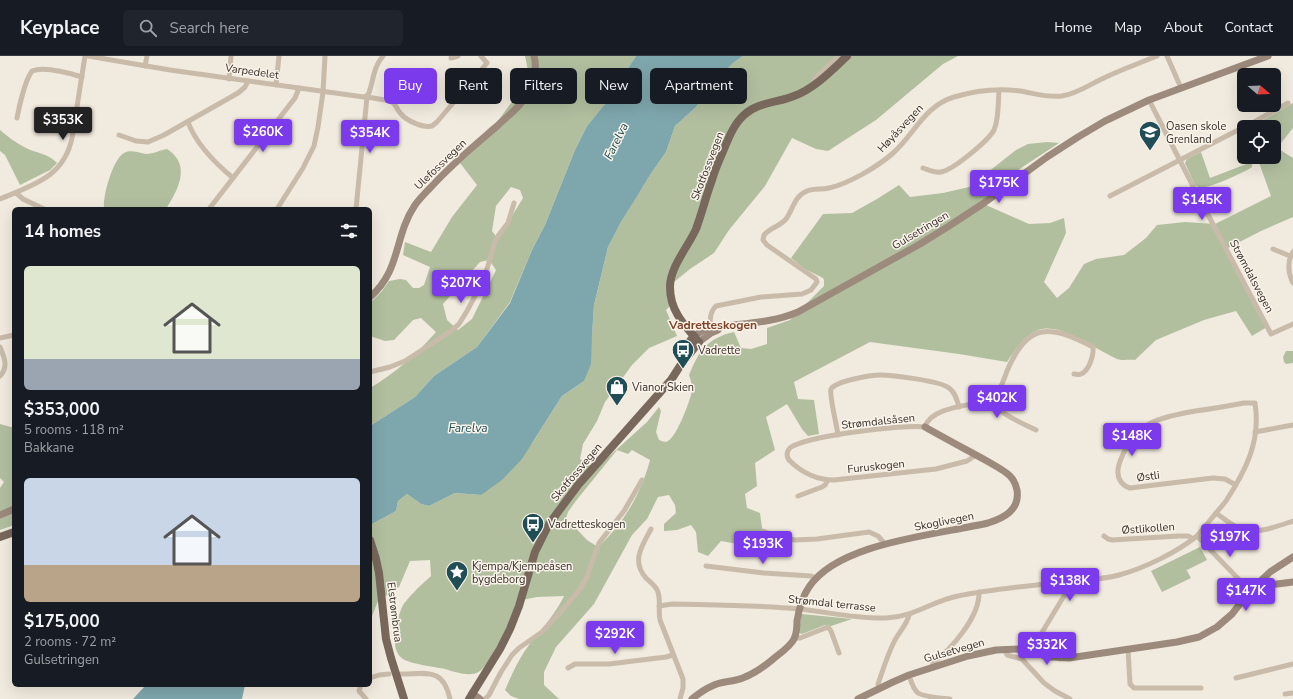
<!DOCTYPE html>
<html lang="en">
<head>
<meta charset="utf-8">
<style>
  :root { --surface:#171b24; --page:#20242c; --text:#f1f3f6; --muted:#9ea1a6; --line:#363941; --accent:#7c3aed }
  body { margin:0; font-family:"Nunito Sans",sans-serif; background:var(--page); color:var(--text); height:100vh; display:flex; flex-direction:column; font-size:15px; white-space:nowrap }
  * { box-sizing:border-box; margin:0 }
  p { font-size:13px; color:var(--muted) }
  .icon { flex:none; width:22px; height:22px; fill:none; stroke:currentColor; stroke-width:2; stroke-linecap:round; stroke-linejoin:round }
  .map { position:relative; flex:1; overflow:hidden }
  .side { position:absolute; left:12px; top:151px; width:360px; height:480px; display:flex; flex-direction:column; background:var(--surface); border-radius:6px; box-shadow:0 4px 16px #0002 }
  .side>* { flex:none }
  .banner { position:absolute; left:384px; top:12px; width:380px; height:36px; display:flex; gap:8px }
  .needle { width:26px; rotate:109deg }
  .controls { position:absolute; left:1237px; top:12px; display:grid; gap:8px }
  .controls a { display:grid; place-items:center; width:44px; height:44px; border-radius:6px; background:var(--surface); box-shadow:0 4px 16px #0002; font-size:20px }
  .price { position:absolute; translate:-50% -34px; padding:0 9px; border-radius:4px; background:var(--accent); color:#fff; font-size:13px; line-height:26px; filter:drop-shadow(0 1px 2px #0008) }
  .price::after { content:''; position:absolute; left:50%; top:24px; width:12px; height:9px; margin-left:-6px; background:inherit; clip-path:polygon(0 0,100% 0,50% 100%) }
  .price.active { background:#222; color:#fff }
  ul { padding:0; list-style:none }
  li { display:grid; align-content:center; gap:8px; height:212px; padding:0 12px }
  li span { display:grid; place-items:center; height:124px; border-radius:6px; color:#555 }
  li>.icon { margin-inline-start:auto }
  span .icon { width:72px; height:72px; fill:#fffc; stroke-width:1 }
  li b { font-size:17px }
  h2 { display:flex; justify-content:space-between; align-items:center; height:48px; padding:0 12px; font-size:17px }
  .chip { padding:0 14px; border-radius:6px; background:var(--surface); box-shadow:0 4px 16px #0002; font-size:14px; line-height:36px }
  .chip.active { background:var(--accent); color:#fff }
  header { display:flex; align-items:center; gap:24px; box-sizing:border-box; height:56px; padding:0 20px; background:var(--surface); border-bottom:1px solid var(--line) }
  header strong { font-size:19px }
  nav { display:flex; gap:22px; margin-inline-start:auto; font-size:14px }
  .search { width:280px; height:36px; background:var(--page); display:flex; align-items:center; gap:10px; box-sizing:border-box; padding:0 14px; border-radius:6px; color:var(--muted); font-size:15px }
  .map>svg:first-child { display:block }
</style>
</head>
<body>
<header>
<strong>Keyplace</strong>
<div class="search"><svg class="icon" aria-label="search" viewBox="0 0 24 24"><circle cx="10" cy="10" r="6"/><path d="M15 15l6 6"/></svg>Search here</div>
<nav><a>Home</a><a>Map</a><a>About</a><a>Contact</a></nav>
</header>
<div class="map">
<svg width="1293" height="643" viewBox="0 0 1293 643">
  <rect width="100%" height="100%" fill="#f1eade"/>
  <g fill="#b2bf9f" fill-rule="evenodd">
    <path d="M525,0H636L605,48L587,70L575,94L545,169L532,194L510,246L477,291L434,320L415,341L370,370V332C395,317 417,298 436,276L421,262L413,264L394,284L385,285L370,280V247L382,235L389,225L400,223L406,224L413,232H419L424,229L430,211L403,199L405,186L431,196L452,161L477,129L460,107L480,89L517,39L524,25L528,14ZM511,131L520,134L523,142L498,183L492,175L496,150ZM489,204L496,214L472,263L458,274L447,264L443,248L480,206Z"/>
    <path d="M743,0H958L943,8L876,64L828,95L816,93L792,82L765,130L729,174L714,197L690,213L669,230L673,247L666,254L677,280L649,292L632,309L605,346L597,365L583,388L580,403L595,413L647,366L659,351L661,355L656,376L659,384C662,385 665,387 668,385C677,380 690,345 692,335C692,329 691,324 689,319C699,295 707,282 734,276L741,292L751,293L767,288V272L790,264L824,230V224L823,222L805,213L791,202L823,158L852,157L877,143L899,129L910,141L943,137L969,131L1016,94L1028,88L1047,86L1059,87L1021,112L984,143L986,149L1029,168L1050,167L1064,162L1066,177L1044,226L1057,242L1069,232L1084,208L1096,203L1124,199L1146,182L1157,169L1185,166L1215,168L1271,140L1257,101H1274V71H1251L1293,47V72L1277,92L1293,102V161L1261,175L1226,193L1267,271L1252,280L1236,255L1204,264L1156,284L1135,304C1130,303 1122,305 1117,303C1110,300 1104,296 1098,293C1055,270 1037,257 1007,306L959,298L870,286L794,326L798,343L814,344L819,378L808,380L802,373L787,348L766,361L775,394L755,407L757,430L745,438L747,452L760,457L763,479L778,486L764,497L749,490L721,485L708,500L698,496L696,476L691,469L677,474L664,475V468L676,457L675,449L669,439L658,441L647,463L632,479L594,548L556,591L544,616V629L559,643H519L511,640L505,634C513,616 520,600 532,585C544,570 556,557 564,540L537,541L517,545C510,563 495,603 480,615C471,622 455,616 445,613C435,611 411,608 403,603C388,593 397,564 402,551C407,542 423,527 431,520L430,504L410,505L399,531L378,545L370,565V469L396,455L398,445L407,438L421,448L429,450L455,437L481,439L533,386L562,340L584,325L592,279L594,249L608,191L621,166L650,119L666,96L675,70L696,51L713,28L733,7ZM617,394L628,398L632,394L650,404C641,438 624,467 598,491L587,484L566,462L568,456L575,446Z"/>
    <path d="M0,74C8,81 16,87 26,92C36,97 49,98 57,107L50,114L20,129L5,99L0,95Z"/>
    <path d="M167,93C192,109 178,134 166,153H123L115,152L113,153H106L104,151C103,139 113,103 124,97C130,93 139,97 146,98C153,98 160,94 167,93Z"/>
    <path d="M1201,96L1210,122L1249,107L1247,101H1252V111C1243,117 1210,132 1200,132L1195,129L1185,107L1187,103Z"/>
    <path d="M1286,295H1293V307L1286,308L1284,306L1283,301Z"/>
    <path d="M0,368L11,371L14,370V469L0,474V432L4,426L0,422Z"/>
    <path d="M1200,491L1207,504L1187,514L1186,513L1191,522L1162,536L1151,515Z"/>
    <path d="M802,558L852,563L831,570L825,569L802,578L799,577L801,559Z"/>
  </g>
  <g fill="#7ea7ad">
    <path d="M636,0H743L733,7L713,28L696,51L675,70L666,96L650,119L636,142L621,166L608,191L594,249L592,279L591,308L584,325L562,340L522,403L502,424L481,439L455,437L429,450L421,448L407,438L398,445L396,455L370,469V370L415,341L434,320L477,291L510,247L532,194L545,169L575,94L587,70L605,48Z"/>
    <path d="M146,629H245L242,643H133Z"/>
  </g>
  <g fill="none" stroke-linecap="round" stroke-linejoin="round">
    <g stroke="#c9bbaa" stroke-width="5">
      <path d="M88,0L170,14L364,41L368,39C374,25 372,13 383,0"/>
      <path d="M1167,0L1181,32"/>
      <path d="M451,2L458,0"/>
      <path d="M145,10L147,0"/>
      <path d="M229,23L231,0"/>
      <path d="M276,29L279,0"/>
      <path d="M812,30L815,22L839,0"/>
      <path d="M1149,44L1195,134L1271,278L1293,268"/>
      <path d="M17,62C19,51 25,24 32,15C45,10 69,17 82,21"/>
      <path d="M188,66C196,88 215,107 233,122"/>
      <path d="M1245,71L1288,47"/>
      <path d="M119,79L136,85L148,86L164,79L238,37L245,31L248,25"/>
      <path d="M923,112C929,114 935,117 941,116C953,114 988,85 994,74C999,63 998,47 999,35"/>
      <path d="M16,137L23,143L44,153"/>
      <path d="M1110,140L1244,71"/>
      <path d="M0,143C33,129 64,121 72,82L85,0"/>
      <path d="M209,153L295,42L299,32"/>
      <path d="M277,153L303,112L314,90L318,71L323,36L325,0"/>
      <path d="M356,153L367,41L391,45C396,48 397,54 401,58C407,65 423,72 432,70L437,66L487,7L481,0"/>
      <path d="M1273,193L1290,200"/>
      <path d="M1293,196C1287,205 1288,217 1293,227"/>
      <path d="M711,274C710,265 709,257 716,250L761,241L802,238L811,234L817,226L816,223L767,189L763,184L764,179C770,172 780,170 786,163C792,155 795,140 805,136C812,132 821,134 829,132C848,128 877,111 892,98C914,79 924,50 954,41C974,35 998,32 1020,35C1033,37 1048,42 1062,40C1077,38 1092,27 1106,21C1123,13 1140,7 1157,0"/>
      <path d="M0,282L14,279"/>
      <path d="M0,291C4,301 9,311 0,320"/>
      <path d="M370,316L390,311L405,305L451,275L459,268L467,255L484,223L495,186L498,180L508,167L514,147"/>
      <path d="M990,344C1000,336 1003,326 1007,315C1028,265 1050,269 1093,291C1094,299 1089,315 1081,318C1079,319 1076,318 1074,318"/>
      <path d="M1255,376L1293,369"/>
      <path d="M838,379C837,370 829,339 831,333C836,325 871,319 880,319C892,319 941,325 949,332C955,336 957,344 959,351"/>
      <path d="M976,399L967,405L936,413L834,424C817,424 801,416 789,404C787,401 786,397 789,393C800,380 907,368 925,371C931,350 972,350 990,344C1001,359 1020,366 1036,374"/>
      <path d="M798,440L822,431L825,429L828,424"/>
      <path d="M1216,457C1224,463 1232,469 1240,473C1256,479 1278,470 1293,465"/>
      <path d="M651,473C642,490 631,505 646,522C650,526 656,530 658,536C661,546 658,555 660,564L683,623V632L680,643"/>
      <path d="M763,475L777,481L795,484L817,483L869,476L878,480L885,488"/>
      <path d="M1104,480L1108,483L1112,484L1179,480H1188L1193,483"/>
      <path d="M1197,480L1250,535"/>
      <path d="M706,510L764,517L811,520L816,522"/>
      <path d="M659,550L672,548C714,549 757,549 799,553C828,556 856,563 886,562C914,561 932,545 958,540C992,533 1028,530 1063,526C1081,524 1101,524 1119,519C1145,512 1177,496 1197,480L1226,445C1246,414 1261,385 1255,347H1244C1228,350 1211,353 1195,355C1164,361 1139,364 1124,396C1121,403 1117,410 1118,417C1118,424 1123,430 1130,432L1213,422L1225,423L1236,429"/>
      <path d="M795,582H800L828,571L831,575L839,597"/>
      <path d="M1004,593L1007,599L1022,603L1044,627L1055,635L1070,643"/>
      <path d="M1128,593L1130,628L1134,632H1201"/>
      <path d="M1060,603L1061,594C1052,594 1041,594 1035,588L1067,535L1070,525"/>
      <path d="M568,612L575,608H609L666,601L673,599"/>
      <path d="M932,612L933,607C951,593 980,561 979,536"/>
      <path d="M401,618C427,618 443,611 450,643"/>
      <path d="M909,619C911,625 913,633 918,637C924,641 942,642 950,643"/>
      <path d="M370,622L379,619L389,618"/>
      <path d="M1236,622L1293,608"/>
      <path d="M361,629L359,635L366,643"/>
      <path d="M879,632L878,628C883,614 887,600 894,586C898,577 907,569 909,559"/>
      <path d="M1285,638L1293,637"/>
      <path d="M485,643L489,639L501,616L512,599L519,592L542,576L565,551L580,533L587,520L599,487L624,455L642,424"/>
    </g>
    <g stroke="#9c8a7c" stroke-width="7">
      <path d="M370,241C401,215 394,180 415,149C420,142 427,135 433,129C452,108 474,90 496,71C505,62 517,54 524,43C533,31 538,15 534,0"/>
      <path d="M694,280L702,275L710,272C740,267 770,268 798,256L920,188L949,170L984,147L1047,101L1078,81L1105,65L1149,44L1268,0"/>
      <path d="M699,286L711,277L718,274"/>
      <path d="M0,459L14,453"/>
      <path d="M1257,529L1261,530L1293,526"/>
      <path d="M472,637L480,643"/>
      <path d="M692,643C698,638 705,633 712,630C719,626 728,626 736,624C750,621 761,613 772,604C779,598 790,591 794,583C797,577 797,571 797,565C799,553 802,541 809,531C839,486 937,479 988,467C1004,462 1020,454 1017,434C1016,429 1014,424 1010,420C1004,414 995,410 987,405C967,394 946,383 925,371"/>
      <path d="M858,643L893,626L909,619L968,600L996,594L1020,593L1051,601L1069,602L1177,586L1199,581L1217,571L1232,558L1250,535L1270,516L1293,501"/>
    </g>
    <g stroke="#78675b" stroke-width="8">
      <path d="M681,303L686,290L694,280"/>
      <path d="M0,481L14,476"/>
      <path d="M370,484L376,503L379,517L386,583L391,602L404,643"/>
      <path d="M469,643L500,593L510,573L519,550L535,496L549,468L578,429L671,324L680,310L699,286C684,269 670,255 670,231C670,211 688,191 696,173C702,157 706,140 712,124C715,113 720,103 724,93C729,81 734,68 744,59C758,46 777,47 794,40C815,32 831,15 847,0"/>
    </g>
  </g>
  <defs>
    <g id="school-pin" transform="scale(1.15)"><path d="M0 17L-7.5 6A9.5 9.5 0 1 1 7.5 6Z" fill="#214e56" stroke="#f9f3ea"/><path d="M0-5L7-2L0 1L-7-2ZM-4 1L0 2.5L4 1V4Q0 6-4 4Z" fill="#fff"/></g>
    <g id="bus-pin" transform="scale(1.15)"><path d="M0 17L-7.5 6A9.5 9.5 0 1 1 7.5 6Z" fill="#214e56" stroke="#f9f3ea"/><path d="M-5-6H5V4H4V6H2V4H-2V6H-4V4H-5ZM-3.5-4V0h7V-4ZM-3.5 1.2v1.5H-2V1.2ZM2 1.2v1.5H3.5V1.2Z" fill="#fff"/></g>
    <g id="shop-pin" transform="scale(1.15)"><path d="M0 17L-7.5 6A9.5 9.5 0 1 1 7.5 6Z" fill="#214e56" stroke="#f9f3ea"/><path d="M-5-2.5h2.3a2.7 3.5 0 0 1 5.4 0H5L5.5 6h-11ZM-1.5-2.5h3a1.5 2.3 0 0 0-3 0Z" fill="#fff"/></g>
    <g id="sight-pin" transform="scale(1.15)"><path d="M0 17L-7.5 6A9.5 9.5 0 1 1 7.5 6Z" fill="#214e56" stroke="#f9f3ea"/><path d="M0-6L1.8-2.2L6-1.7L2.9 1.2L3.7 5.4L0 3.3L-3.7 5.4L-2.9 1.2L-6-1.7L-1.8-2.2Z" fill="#fff"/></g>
  </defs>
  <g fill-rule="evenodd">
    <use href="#school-pin" x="1150" y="76"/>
    <use href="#bus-pin" x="683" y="294"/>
    <use href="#shop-pin" x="617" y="331"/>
    <use href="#bus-pin" x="533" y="468"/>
    <use href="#sight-pin" x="457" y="516"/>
  </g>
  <g text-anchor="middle" stroke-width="3" stroke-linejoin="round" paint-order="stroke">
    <g font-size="11" fill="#372f29" stroke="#f9f3ea">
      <text transform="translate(252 15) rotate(8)" y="4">Varpedelet</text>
      <text transform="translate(900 72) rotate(-47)" y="4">Høyåsvegen</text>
      <text transform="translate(440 108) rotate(-44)" y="4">Ulefossvegen</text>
      <text transform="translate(707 110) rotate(-69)" y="4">Skotfossvegen</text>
      <text transform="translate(920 174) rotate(-31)" y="4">Gulsetringen</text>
      <text transform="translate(1252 220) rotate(62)" y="4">Strømdalsvegen</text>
      <text transform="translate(878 365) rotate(-6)" y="4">Strømdalsåsen</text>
      <text transform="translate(876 410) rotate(-6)" y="4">Furuskogen</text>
      <text transform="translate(576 416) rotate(-50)" y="4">Skotfossvegen</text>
      <text transform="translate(1148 420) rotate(-7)" y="4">Østli</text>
      <text transform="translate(944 465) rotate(-11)" y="4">Skoglivegen</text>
      <text transform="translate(1148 472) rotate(-4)" y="4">Østlikollen</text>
      <text transform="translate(832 547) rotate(6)" y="4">Strømdal terrasse</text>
      <text transform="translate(395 556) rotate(83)" y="4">Elstrømbrua</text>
      <text transform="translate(954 594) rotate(-16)" y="4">Gulsetvegen</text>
    </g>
    <g font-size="11" fill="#372f29" stroke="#f9f3ea" text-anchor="start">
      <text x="1166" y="74">Oasen skole<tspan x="1166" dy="13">Grenland</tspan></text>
      <text x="698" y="298">Vadrette</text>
      <text x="632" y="335">Vianor Skien</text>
      <text x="548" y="472">Vadretteskogen</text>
      <text x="472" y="514">Kjempa/Kjempeåsen<tspan x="472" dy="13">bygdeborg</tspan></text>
    </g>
    <g font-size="12" font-style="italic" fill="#214e56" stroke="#f9f3ea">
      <text transform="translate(616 85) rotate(-64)" y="4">Farelva</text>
      <text x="468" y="376">Farelva</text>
    </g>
    <g font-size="12" font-weight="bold" fill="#814427" stroke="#f9f3ea">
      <text x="713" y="273">Vadretteskogen</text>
    </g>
  </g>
</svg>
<div class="controls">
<a><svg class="needle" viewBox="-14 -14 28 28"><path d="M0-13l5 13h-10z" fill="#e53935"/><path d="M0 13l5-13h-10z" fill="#9ea1a6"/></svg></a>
<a><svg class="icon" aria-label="locate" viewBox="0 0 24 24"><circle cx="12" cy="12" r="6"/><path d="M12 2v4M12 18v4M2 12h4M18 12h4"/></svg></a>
</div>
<b class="price active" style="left:63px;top:85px">$353K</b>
<b class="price" style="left:263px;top:97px">$260K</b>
<b class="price" style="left:370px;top:98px">$354K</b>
<b class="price" style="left:999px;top:148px">$175K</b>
<b class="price" style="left:1202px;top:165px">$145K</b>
<b class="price" style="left:461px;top:248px">$207K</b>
<b class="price" style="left:997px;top:363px">$402K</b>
<b class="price" style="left:1132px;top:401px">$148K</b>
<b class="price" style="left:1230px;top:502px">$197K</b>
<b class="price" style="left:763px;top:509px">$193K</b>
<b class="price" style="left:1070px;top:546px">$138K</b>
<b class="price" style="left:1246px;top:556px">$147K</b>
<b class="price" style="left:615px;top:599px">$292K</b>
<b class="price" style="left:1047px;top:610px">$332K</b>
<div class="banner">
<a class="chip active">Buy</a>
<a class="chip">Rent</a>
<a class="chip">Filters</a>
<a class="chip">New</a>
<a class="chip">Apartment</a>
</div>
<section class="side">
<h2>14 homes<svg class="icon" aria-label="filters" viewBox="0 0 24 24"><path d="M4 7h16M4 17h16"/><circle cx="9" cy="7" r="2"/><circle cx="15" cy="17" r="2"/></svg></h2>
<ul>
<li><span style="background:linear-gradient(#dfe7d0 75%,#9aa5b1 0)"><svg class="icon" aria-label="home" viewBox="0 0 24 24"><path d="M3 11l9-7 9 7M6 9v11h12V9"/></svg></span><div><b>$353,000</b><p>5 rooms · 118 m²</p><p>Bakkane</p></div></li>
<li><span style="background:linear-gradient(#c9d6e8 70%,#b9a48a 0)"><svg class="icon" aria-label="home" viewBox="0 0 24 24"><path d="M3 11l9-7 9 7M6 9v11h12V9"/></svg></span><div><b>$175,000</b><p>2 rooms · 72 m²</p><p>Gulsetringen</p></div></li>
</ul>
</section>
</div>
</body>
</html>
